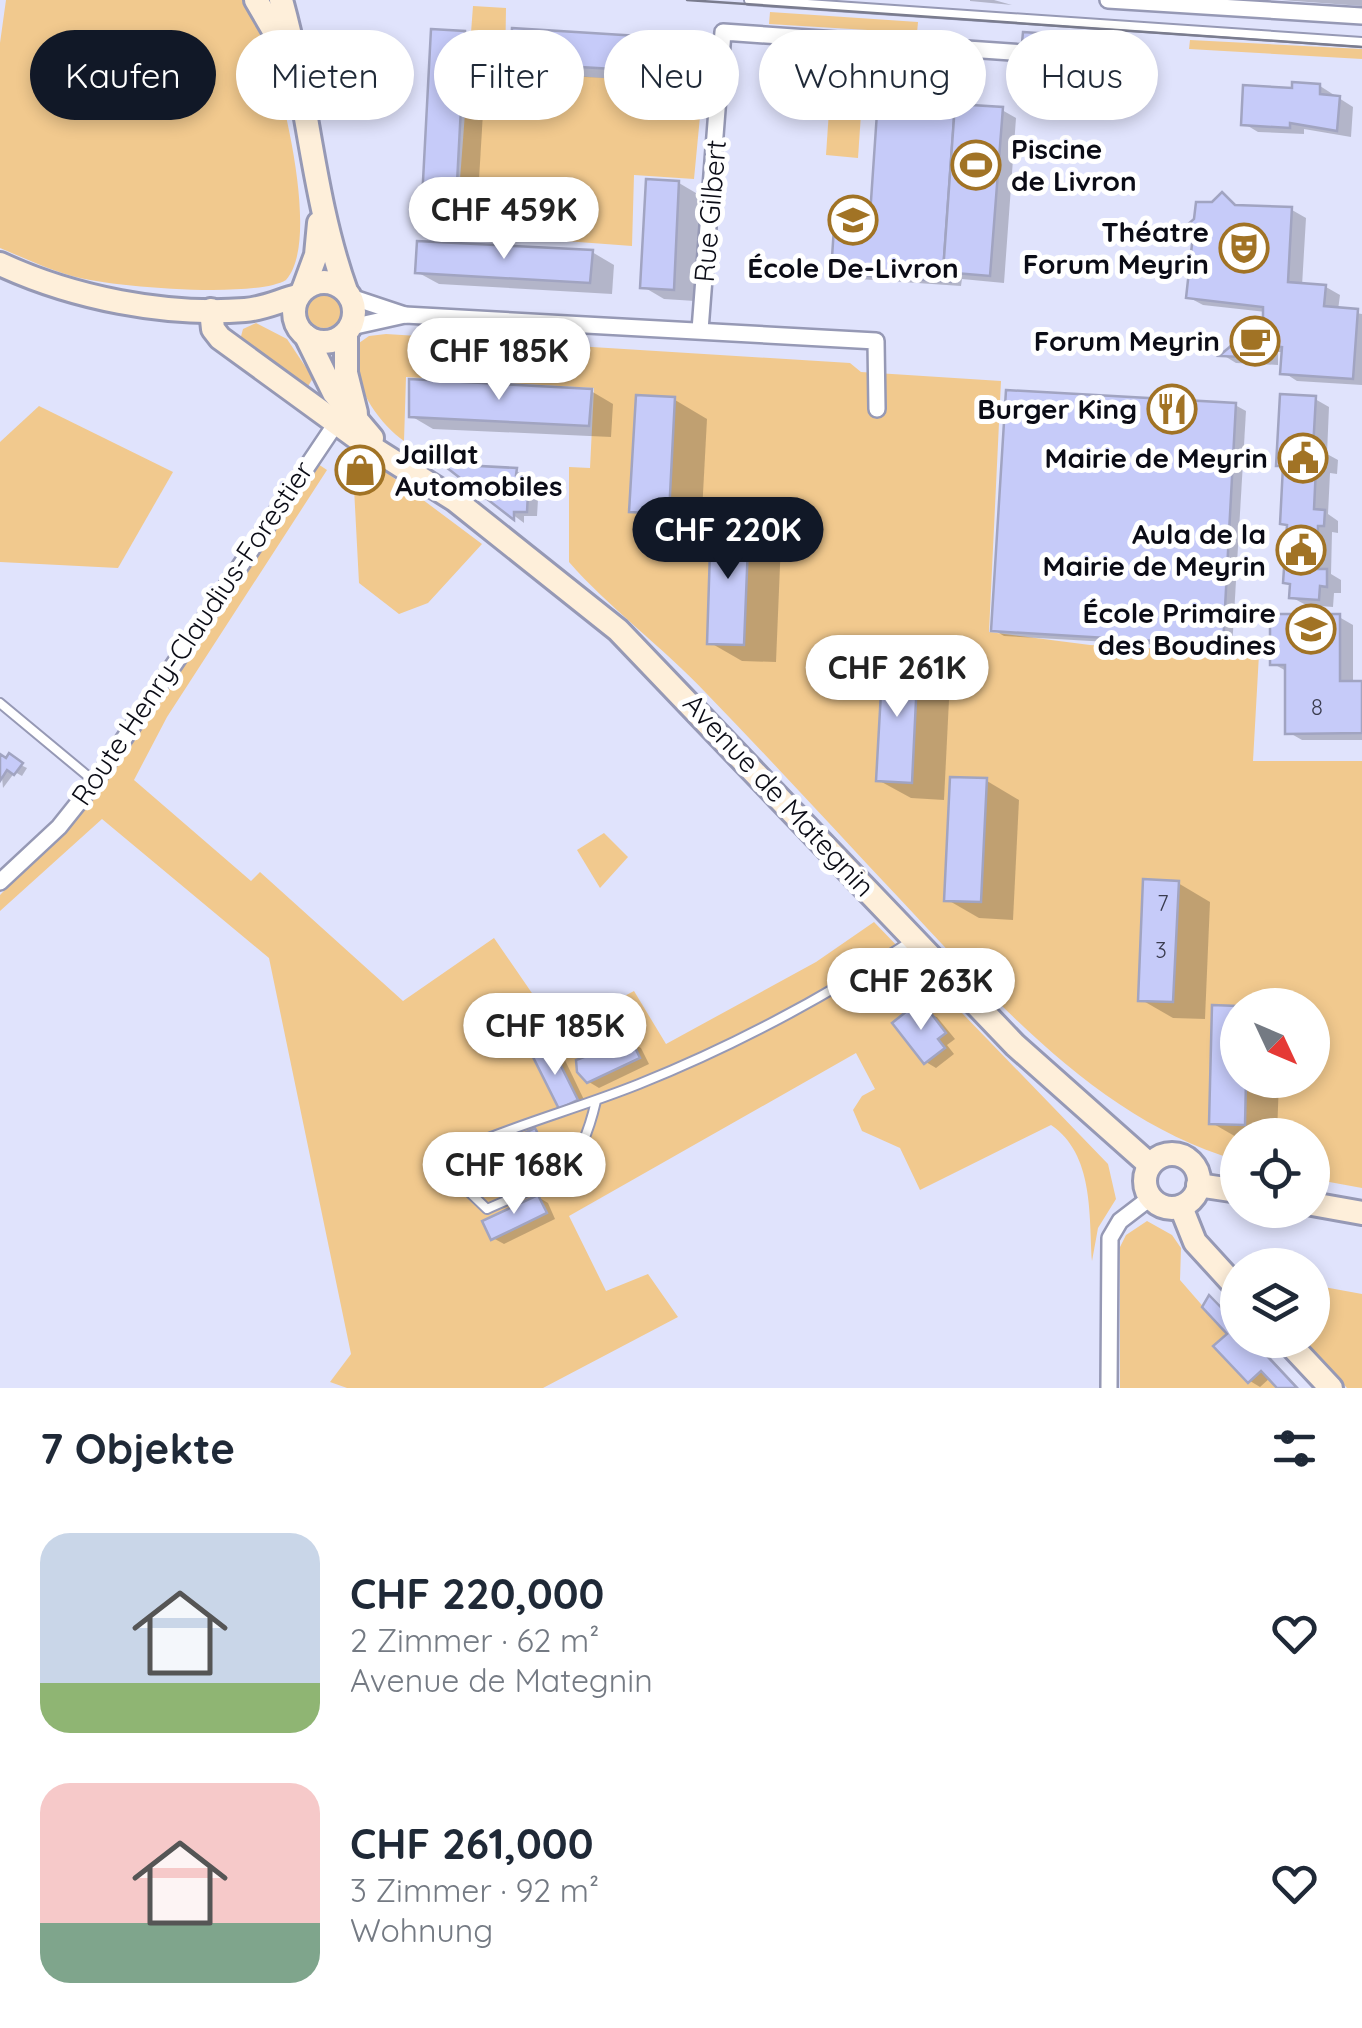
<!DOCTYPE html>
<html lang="de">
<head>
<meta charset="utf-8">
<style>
  :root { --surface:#fff; --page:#f2f2f3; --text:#1f2937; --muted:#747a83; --accent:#111827 }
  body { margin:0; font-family:Quicksand,sans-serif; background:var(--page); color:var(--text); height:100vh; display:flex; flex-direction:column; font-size:38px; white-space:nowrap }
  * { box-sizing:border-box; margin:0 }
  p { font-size:32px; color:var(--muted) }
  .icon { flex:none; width:55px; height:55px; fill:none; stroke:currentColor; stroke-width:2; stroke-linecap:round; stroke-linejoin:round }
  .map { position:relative; height:1388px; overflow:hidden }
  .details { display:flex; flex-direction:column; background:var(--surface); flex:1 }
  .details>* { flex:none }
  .top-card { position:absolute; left:30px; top:30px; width:1302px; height:90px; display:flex; gap:20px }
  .needle { width:65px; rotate:134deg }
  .fabs { position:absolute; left:1220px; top:988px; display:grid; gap:20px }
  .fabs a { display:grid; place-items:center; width:110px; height:110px; border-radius:50%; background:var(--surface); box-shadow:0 5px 15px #0003; font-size:50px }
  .price { position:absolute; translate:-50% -85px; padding:0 22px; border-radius:35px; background:#fff; color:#222; font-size:32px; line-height:65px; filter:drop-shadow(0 2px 5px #0008) }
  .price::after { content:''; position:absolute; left:50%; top:60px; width:30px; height:22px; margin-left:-15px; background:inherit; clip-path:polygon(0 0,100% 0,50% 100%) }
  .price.on { background:var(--accent); color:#fff }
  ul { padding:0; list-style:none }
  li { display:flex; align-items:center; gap:30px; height:250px; padding:0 40px }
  li span { display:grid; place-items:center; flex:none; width:280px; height:200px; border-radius:30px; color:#555 }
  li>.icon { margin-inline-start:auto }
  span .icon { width:120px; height:120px; fill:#fffc; stroke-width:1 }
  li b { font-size:42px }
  h2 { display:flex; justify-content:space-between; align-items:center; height:120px; padding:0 40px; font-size:42px }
  .pill { padding:0 35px; border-radius:45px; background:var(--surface); box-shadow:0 5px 15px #0003; font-size:35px; line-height:90px }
  .pill.on { background:var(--accent); color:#fff }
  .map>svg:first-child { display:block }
</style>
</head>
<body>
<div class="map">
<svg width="1362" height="1388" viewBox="0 0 1362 1388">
  <rect width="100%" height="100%" fill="#e0e3fc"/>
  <g fill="#f1c98e" fill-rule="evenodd">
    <path d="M6,0H242C252,20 265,41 272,63C286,108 319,243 286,280C255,299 109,287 72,276C47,269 24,258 0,248V43Z"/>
    <path d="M473,6L506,8L505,71L703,85L694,179L634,175L632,246L456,233Z"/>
    <path d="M770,12L918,22L917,33L769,24Z"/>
    <path d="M1190,40L1362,49V59L1189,49Z"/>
    <path d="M830,96L862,99L858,158L826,155Z"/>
    <circle cx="324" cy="310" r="18"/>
    <path d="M256,323L287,339L313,378L307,388L240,340L243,329Z"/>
    <path d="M386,334L850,363L861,372L1001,381L989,632L1090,645L1259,654L1253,761H1362V1188L1313,1179L1312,1135H1238L1237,1160C1099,1121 994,999 899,898C835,830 771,760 706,693C664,648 607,606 569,562V467L590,468L594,388L406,377L404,441C377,422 346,377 359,343L369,336ZM1238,1005H1312V1080H1238Z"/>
    <path d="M39,406L173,472L118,568L0,562V442Z"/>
    <path d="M318,464L327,470L167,717L134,780L251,881L260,872L403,1001L494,938L558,1031L634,991L666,1044L816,962L874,922L1108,1164L1116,1199L1098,1228L1092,1261C1089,1215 1094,1154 1051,1125L920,1190L900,1148L862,1131L853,1110L862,1096L875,1089L856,1053L569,1216L606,1291L648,1274L678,1317L543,1388H347L330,1382L351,1354L269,958L102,819L0,911V895L88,806Z"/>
    <path d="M379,467L482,544L428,603L399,614L359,583L354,488L363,493Z"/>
    <path d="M604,833L628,857L600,888L577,850Z"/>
    <path d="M1147,1221L1172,1235L1181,1248L1180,1280L1227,1334L1214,1347L1248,1383L1261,1371L1277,1388H1120V1247L1126,1235Z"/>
    <path d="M1313,1285L1362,1294V1388H1347L1302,1340H1312Z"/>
  </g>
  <g fill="#0003">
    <path d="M994,0L1012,5L970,1V0Z"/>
    <path d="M1281,0H1362V6Z"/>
    <path d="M465,33L487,46L477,213L446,211L424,198Z"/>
    <path d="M685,41L707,54L706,84L534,74L512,61Z"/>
    <path d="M1320,86L1353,107L1351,137L1304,129V134L1258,132L1243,123L1294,90Z"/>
    <path d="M1002,110L1016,118L1004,283L962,279L961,286L844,278L833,272Z"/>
    <path d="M679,183L701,196L695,301L664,299L642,286Z"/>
    <path d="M1223,196L1241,208L1292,210L1306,218L1302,286L1326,287L1340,295L1338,310L1362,314V385L1297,381L1283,372L1285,352H1278V365L1236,363L1223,355L1265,321L1266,312L1203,305L1188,297L1202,239L1213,205Z"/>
    <path d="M592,252L614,265L612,294L439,284L417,272Z"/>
    <path d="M591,391L613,404L611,437L433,429L411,416Z"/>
    <path d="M1315,399L1329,407L1327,454L1338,460L1337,474L1330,473L1328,514L1338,521V533L1332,532L1331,574L1341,580V593H1334L1333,607L1306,605L1291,597L1290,527L1283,523L1285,468L1279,465Z"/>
    <path d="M675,400L707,419L701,531L664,529L632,511Z"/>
    <path d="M1235,405L1246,411L1232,649L1004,636L994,630Z"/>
    <path d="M450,467L516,471L529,477L539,483L537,516H524V523Z"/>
    <path d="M749,524L781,542L776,662L742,661L709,642Z"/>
    <path d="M1339,617L1353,625V683H1362V740H1302L1288,732V672L1272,663Z"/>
    <path d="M918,661L950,680L944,800L911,798L878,780Z"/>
    <path d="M0,755L27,768L22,776L15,772L3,788Z"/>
    <path d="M987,781L1019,800L1013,920L979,918L946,899Z"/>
    <path d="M1178,883L1210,902L1205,1019L1173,1018L1140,999Z"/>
    <path d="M912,1010L937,1017L955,1039L947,1045L954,1054L936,1068L926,1062Z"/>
    <path d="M631,1042L641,1048L649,1064L599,1088L589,1082Z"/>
    <path d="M552,1050L563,1056L587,1106L572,1113L561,1107Z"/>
    <path d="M1238,1080H1279L1277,1135L1238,1138L1212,1123Z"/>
    <path d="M535,1131L545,1137L551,1147L542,1151L556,1181L543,1187L530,1177L524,1179V1187L517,1183L506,1188L494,1180L479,1188L469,1182Z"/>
    <path d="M538,1197L548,1203L555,1219L504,1244L493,1238Z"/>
    <path d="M1209,1298L1238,1322V1340H1254L1299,1388H1280L1270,1378L1260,1387L1250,1381L1230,1334L1205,1302Z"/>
  </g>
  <g fill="#c6cbf9" stroke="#a1a4c1" stroke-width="2.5">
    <path d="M512,28L686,39L684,73L510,63Z"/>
    <path d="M431,29L465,31L456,202L422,200Z"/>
    <path d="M1023,32L1066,35L1065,46L1022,43Z"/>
    <path d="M1292,82L1320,84V94L1340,96L1337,131L1290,123V128L1241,125L1243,85L1292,88Z"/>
    <path d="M878,98L955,104L943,272L952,273L951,282L831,273L834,227L869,230Z"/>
    <path d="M955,104L1003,107L990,276L943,272Z"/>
    <path d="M646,179L679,181L674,290L640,288Z"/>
    <path d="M1222,192L1235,205L1292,207L1288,282L1326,285L1324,306L1358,309L1353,379L1280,374L1282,347L1264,345V358L1219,356L1251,329L1252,319H1263V307L1186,298L1192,244L1198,239L1186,226L1194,219L1196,202H1212Z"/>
    <path d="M417,241L593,250L590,283L415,273Z"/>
    <path d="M409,379L592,389L589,426L409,417Z"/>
    <path d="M1006,390L1236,403L1223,645L991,631Z"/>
    <path d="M1280,394L1316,396L1313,449L1324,450L1323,467H1316L1314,509L1325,510L1324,526H1318L1317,569H1327V587L1320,586L1319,600L1289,598L1290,584L1283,583L1287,525L1280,524L1283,466H1276Z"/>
    <path d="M636,395L675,397L669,514L629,512Z"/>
    <path d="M357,463L373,473L367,483L351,473Z"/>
    <path d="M442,464L517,468L516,475H529L527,512H514V520Z"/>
    <path d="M711,520L749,521L744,645L707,644Z"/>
    <path d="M1270,614H1340V681H1362V733L1285,734V665H1270Z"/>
    <path d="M883,657L918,659L912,783L876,781Z"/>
    <path d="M9,753L23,763L14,775L7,770L0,781V754L6,758Z"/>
    <path d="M950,777L987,778L981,902L944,901Z"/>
    <path d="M1143,879L1179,881L1173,1002L1138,1001Z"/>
    <path d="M1212,1005L1238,1006V1080H1246L1245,1125L1209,1124Z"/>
    <path d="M912,1007L919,1015L927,1008L946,1033L938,1039L945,1048L924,1064L892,1023Z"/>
    <path d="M631,1039L640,1058L587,1083L577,1072L576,1060Z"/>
    <path d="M552,1048L578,1100L559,1109L533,1057Z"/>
    <path d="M535,1128L542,1142L533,1146L547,1175L531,1183L524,1169L515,1174L518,1179L511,1185L505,1179L493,1184L488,1173L467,1183L458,1165Z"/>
    <path d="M538,1195L547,1213L491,1240L482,1221Z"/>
    <path d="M1209,1295L1238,1325V1340H1252L1297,1388H1277L1261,1371L1248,1383L1213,1346L1227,1334L1202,1307Z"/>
  </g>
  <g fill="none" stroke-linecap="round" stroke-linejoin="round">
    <g stroke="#9699b5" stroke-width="12">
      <g id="lane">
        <path d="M749,0L1362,42"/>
        <path d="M0,703L95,782"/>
        <path d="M596,1101C578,1178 554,1179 487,1209L462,1185L454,1166L459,1150C518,1124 579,1108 639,1084C734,1046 825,997 911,941"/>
      </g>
    </g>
    <g stroke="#9699b5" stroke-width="20">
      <g id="street">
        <path d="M1108,0L1362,16"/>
        <path d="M351,297L405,315"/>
        <path d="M351,327L405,315L876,341L877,409"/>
        <path d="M700,330L723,32L1081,57"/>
        <path d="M0,882L59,827L95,782L337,422"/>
        <path d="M1109,1388L1110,1238L1120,1221L1150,1198"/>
      </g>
    </g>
    <g stroke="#9699b5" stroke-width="28">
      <g id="secondary">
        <path d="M256,0L288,55"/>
        <path d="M281,0C308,96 312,197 346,291"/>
        <path d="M0,264C73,298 165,316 245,310C263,309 281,300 298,296"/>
        <circle cx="324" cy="312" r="30"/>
        <path d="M303,290L316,255L319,223"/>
        <path d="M211,310L213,329L220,338L360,440L455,500L618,630L1015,1045L1150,1165"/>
        <path d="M346,333V373L356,413"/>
        <path d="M306,336L334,393L372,438"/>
        <circle cx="1172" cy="1181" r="27"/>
        <path d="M1198,1185L1238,1191"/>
        <path d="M1312,1204L1362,1213"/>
        <path d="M1181,1207L1195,1242L1238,1289"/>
        <path d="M1286,1340L1331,1388"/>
      </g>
    </g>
    <use href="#lane" stroke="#fff" stroke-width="8"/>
    <use href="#street" stroke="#fff" stroke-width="15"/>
    <use href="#secondary" stroke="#feefda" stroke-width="22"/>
    <path stroke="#7a7c8e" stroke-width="2.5" d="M687,0L1362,47"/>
  </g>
  <defs>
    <g id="stadium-ring" transform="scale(2.5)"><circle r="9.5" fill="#fff" stroke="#a17325" stroke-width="1.5"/><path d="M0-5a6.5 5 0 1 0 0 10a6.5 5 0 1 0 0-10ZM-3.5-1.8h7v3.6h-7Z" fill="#a17325"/></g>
    <g id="school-ring" transform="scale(2.5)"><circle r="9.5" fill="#fff" stroke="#a17325" stroke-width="1.5"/><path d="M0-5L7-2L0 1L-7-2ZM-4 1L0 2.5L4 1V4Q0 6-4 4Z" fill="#a17325"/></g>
    <g id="theatre-ring" transform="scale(2.5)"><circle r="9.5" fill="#fff" stroke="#a17325" stroke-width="1.5"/><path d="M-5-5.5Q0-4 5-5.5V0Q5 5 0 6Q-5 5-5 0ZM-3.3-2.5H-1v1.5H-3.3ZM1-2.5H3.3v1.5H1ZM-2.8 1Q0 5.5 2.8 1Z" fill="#a17325"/></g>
    <g id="cafe-ring" transform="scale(2.5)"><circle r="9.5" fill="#fff" stroke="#a17325" stroke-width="1.5"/><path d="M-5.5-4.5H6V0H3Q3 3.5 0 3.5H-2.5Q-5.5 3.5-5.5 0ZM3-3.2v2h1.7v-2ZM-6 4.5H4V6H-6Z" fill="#a17325"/></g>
    <g id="restaurant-ring" transform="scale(2.5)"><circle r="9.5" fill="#fff" stroke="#a17325" stroke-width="1.5"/><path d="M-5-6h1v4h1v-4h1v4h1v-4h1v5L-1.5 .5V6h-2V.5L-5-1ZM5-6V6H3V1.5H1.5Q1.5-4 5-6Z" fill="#a17325"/></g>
    <g id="civic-ring" transform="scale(2.5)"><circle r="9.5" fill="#fff" stroke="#a17325" stroke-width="1.5"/><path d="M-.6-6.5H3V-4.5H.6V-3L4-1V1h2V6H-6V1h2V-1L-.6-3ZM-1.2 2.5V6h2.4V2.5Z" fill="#a17325"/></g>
    <g id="shop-ring" transform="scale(2.5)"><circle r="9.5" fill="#fff" stroke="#a17325" stroke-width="1.5"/><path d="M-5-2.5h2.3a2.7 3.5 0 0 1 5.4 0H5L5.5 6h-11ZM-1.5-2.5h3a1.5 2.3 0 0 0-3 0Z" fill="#a17325"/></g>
  </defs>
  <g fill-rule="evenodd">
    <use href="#stadium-ring" x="976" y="165"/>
    <use href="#school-ring" x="853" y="220"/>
    <use href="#theatre-ring" x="1244" y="248"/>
    <use href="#cafe-ring" x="1255" y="341"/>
    <use href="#restaurant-ring" x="1172" y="409"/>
    <use href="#civic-ring" x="1303" y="458"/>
    <use href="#shop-ring" x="360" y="470"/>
    <use href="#civic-ring" x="1301" y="550"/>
    <use href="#school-ring" x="1311" y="629"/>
  </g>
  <g text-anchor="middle" stroke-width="10" stroke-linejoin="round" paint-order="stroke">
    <g font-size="22" fill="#3a3c4f">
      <text x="1317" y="715">8</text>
      <text x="1163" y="911">7</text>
      <text x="1161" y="958">3</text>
    </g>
    <g font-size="28" font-weight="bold" fill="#0b0c16" stroke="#fff" text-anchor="end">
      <text x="1011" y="159" text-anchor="start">Piscine<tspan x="1011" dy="32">de Livron</tspan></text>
      <text x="1209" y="242">Théatre<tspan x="1209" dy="32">Forum Meyrin</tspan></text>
      <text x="853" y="278" text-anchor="middle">École De-Livron</text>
      <text x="1220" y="351">Forum Meyrin</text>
      <text x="1137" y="419">Burger King</text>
      <text x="395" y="464" text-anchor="start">Jaillat<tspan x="395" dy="32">Automobiles</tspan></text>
      <text x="1268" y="468">Mairie de Meyrin</text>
      <text x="1266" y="544">Aula de la<tspan x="1266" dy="32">Mairie de Meyrin</tspan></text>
      <text x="1276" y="623">École Primaire<tspan x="1276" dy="32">des Boudines</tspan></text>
    </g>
    <g font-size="28" fill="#0b0c16" stroke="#fff">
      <text transform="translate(710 211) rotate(-85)" y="10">Rue Gilbert</text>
      <text transform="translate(192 633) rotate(-56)" y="10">Route Henry-Claudius-Forestier</text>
      <text transform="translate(779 795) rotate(47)" y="10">Avenue de Mategnin</text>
    </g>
  </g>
</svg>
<div class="fabs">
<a><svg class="needle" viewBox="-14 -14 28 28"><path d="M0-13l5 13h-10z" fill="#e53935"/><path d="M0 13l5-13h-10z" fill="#747a83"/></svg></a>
<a><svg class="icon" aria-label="locate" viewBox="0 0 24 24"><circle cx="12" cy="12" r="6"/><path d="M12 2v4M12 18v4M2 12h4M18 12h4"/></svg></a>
<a><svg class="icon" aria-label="layers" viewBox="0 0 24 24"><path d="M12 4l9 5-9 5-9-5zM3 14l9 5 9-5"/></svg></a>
</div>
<b class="price" style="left:504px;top:262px">CHF 459K</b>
<b class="price" style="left:499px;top:403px">CHF 185K</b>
<b class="price on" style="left:728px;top:582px">CHF 220K</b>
<b class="price" style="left:897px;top:720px">CHF 261K</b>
<b class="price" style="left:921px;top:1033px">CHF 263K</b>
<b class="price" style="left:555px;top:1078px">CHF 185K</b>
<b class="price" style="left:514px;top:1217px">CHF 168K</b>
<div class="top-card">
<a class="pill on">Kaufen</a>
<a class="pill">Mieten</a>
<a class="pill">Filter</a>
<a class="pill">Neu</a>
<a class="pill">Wohnung</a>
<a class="pill">Haus</a>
</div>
</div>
<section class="details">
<h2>7 Objekte<svg class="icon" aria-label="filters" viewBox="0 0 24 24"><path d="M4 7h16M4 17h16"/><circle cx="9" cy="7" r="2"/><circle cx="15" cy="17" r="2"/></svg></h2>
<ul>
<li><span style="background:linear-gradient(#c9d6e8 75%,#8fb573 0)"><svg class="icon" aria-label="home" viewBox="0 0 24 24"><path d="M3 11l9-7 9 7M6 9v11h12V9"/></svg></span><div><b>CHF 220,000</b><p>2 Zimmer · 62 m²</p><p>Avenue de Mategnin</p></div><svg class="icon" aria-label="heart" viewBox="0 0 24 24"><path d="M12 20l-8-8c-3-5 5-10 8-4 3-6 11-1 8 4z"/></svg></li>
<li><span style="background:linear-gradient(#f6c9c9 70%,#7fa58c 0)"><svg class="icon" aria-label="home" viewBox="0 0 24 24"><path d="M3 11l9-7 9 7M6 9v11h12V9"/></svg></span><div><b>CHF 261,000</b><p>3 Zimmer · 92 m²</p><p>Wohnung</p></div><svg class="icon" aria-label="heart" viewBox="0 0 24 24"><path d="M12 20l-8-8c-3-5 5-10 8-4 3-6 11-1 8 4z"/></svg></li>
</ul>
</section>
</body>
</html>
